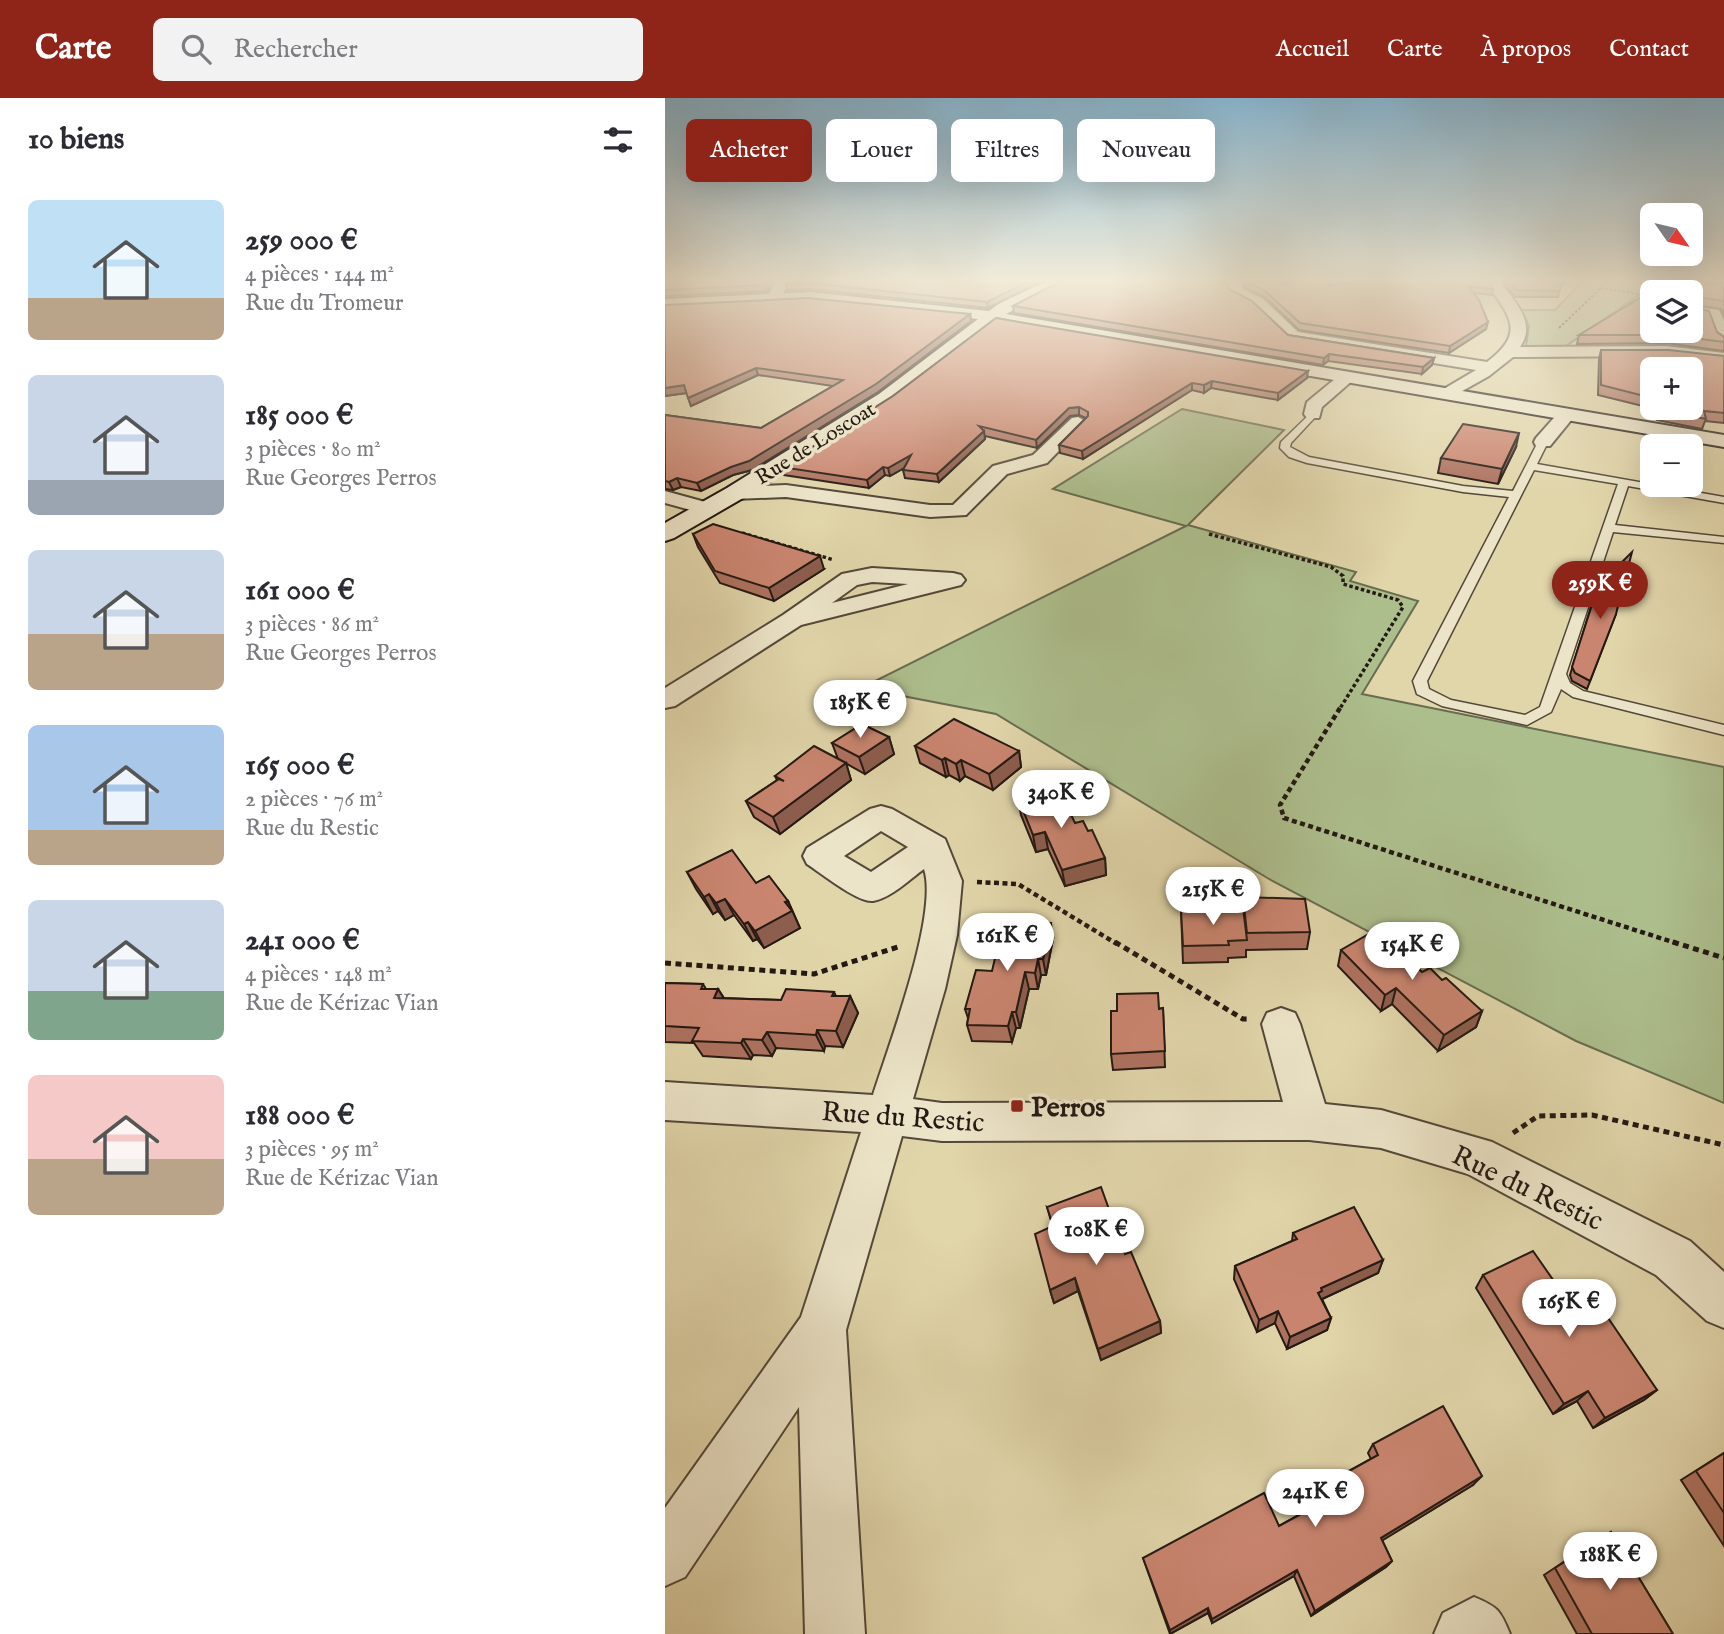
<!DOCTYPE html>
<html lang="fr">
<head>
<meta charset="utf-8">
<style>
  :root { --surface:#fff; --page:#f2f2f3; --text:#2b2b33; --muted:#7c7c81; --accent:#8f2418 }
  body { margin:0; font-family:"IM FELL English",serif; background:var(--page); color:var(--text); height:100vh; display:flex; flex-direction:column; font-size:26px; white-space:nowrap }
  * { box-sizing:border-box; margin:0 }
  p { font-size:23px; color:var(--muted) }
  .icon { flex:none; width:38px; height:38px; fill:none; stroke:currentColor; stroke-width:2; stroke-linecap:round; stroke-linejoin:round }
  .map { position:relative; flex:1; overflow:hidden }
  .panel { display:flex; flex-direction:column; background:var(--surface); width:665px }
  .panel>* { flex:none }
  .banner { position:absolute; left:21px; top:21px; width:665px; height:63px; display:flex; gap:14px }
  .needle { width:46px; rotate:124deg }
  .tools { position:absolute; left:975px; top:105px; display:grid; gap:14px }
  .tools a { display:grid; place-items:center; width:63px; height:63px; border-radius:10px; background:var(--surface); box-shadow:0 7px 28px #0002; font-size:35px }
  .price { position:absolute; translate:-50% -60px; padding:0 16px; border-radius:24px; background:#fff; color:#222; font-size:23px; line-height:46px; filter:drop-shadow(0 2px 4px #0008) }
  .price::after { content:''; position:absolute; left:50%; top:42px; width:21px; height:16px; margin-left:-10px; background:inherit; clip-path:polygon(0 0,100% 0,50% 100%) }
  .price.selected { background:var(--accent); color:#fff }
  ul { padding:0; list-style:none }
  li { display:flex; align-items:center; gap:21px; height:175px; padding:0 28px }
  li span { display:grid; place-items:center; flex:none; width:196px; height:140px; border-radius:10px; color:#555 }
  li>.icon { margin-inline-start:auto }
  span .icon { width:84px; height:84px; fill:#fffc; stroke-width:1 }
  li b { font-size:30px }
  h2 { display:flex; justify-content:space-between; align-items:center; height:84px; padding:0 28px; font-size:30px }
  .chip { padding:0 24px; border-radius:10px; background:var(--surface); box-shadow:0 7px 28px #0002; font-size:24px; line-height:63px }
  .chip.selected { background:var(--accent); color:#fff }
  header { display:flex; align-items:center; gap:42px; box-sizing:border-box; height:98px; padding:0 35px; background:var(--accent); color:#fff }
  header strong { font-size:33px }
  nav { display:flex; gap:38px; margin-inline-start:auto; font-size:24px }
  .search { width:490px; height:63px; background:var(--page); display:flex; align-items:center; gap:18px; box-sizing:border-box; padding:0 24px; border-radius:10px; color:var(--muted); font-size:26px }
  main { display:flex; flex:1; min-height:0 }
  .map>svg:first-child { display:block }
</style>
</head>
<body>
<header>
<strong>Carte</strong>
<div class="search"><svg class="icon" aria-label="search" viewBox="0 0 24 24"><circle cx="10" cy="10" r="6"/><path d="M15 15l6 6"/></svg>Rechercher</div>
<nav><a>Accueil</a><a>Carte</a><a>À propos</a><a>Contact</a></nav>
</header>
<main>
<section class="panel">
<h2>10 biens<svg class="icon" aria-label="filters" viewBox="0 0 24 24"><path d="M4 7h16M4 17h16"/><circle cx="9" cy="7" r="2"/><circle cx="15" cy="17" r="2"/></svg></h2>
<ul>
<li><span style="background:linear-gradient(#bfe0f5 70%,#b9a48a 0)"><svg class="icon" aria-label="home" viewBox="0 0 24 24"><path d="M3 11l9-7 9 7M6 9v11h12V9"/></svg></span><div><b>259 000 €</b><p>4 pièces · 144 m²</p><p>Rue du Tromeur</p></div></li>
<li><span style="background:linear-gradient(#c9d6e8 75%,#9aa5b1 0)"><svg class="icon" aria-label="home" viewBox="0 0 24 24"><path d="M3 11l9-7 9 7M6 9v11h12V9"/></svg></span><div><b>185 000 €</b><p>3 pièces · 80 m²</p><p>Rue Georges Perros</p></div></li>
<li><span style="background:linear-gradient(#c9d6e8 60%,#b9a48a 0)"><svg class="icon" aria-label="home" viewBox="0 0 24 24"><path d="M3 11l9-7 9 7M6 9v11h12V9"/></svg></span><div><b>161 000 €</b><p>3 pièces · 86 m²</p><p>Rue Georges Perros</p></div></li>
<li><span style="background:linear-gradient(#a9c7e8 75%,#b9a48a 0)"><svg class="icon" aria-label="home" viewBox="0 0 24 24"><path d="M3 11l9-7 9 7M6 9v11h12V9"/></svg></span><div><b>165 000 €</b><p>2 pièces · 76 m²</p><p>Rue du Restic</p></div></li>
<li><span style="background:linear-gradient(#c9d6e8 65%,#7fa58c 0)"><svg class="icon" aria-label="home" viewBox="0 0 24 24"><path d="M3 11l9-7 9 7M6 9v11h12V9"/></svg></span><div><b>241 000 €</b><p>4 pièces · 148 m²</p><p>Rue de Kérizac Vian</p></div></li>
<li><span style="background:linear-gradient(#f6c9c9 60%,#b9a48a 0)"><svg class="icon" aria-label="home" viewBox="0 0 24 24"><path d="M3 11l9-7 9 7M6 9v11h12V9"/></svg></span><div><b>188 000 €</b><p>3 pièces · 95 m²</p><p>Rue de Kérizac Vian</p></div></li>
</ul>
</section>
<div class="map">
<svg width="1059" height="1536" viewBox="0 0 1059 1536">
  <rect width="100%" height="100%" fill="#e1d5aa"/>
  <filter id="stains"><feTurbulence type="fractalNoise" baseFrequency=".00286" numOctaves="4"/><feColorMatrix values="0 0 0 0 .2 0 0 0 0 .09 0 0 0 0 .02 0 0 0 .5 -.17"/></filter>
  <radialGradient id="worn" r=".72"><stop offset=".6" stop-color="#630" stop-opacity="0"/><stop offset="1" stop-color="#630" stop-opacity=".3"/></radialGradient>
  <g fill="#adbe8d" stroke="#686c50" stroke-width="2">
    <path d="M943,181H1011L977,195L894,253L861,248L864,228L856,212H890L918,183Z"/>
    <path d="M517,311L619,332L523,427L691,474L685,483L753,503L697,596L1059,669V1005L911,943L604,781L331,616L196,590L521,428L388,391Z"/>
  </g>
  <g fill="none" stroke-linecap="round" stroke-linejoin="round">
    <g stroke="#534839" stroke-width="3">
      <path id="lane" d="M648,313L653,316L626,345L625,349L644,359L798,388L848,393L873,344L878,341L883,344L872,366L1059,399V405L963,388L950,427L1059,439V445L948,434L901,576L905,585L918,593L1059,627V637L908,599L896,591L886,614L862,627L777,608L752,596L748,583L844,399L798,394L642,365L624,359L615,350L616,344ZM869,372L953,386L875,609L860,617L786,602L764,591L762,583Z"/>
    </g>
    <g stroke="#534839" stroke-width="4">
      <g id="street">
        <path d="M113,181H126L114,202H104L102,199Z"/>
        <path d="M566,181H579L576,190L598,201L633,234L822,264C862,234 844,218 821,184L823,181H833C847,201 873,224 855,249L1001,248L1059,255V265L1001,258L848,259L824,278L783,301L775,296L777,292L811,272L623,241L588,207L565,195L561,187Z"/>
        <path d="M1031,209L1054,212L1059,223V247L1051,242L1043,219L1026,216V211Z"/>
        <path d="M682,274L688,276L690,279L688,282L657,309L654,320H642L639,316L642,304L676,276Z"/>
        <path d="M901,312L910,317L907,321L885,348H871L869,344L871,340L895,313Z"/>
        <path d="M413,319L422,324L382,365L342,376L301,417L265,419L121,399L70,401L63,399L60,395L63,391L70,389L121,387L265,407H288L328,368L368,357L407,320Z"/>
        <path d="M0,393L51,407L54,411L51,415L44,417L0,405Z"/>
        <path d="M207,470L288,475L296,477L300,482L296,487L136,527L10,608L0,610V590L118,517L177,476ZM207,484L243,486L167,505L192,487Z"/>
        <path d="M216,708L227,711L280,741L297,783L292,837L280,891L248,1001L277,1005L618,1004L597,926L602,915L616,910L630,915L635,926L660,1006L716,1012L827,1044L1025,1143L1059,1174V1230L1042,1223L991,1177L803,1076L716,1050L644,1042L277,1043L237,1038L181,1232L200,1536H140L134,1309L20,1479L0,1488V1410L136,1219L196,1034L0,1022V984L208,997C223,949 274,816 259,771C245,781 226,800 208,803C193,805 156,775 142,766L138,758L142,750L205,711ZM216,733L243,749L206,774L179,758Z"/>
        <path d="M809,1499C833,1509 835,1512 845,1536H769L778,1515Z"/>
      </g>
    </g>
    <g stroke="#241913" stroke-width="4">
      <path id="secondary" d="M387,181H407L341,216L1059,337V349L331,224L228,304L78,400L9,440L0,443V425L62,390L214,296L313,221L145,204L0,211V201L145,194L324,213L335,205Z"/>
    </g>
    <g stroke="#241913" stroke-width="2" stroke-dasharray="2.5 2" stroke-linecap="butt">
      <path d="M961,181L945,183L936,190L987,198"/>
      <path d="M894,230L936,190"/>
    </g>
    <g stroke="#241913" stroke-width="3.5" stroke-dasharray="3.5 2.5" stroke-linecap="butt">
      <path d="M77,435L169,462"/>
      <path d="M544,436L666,469L678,478V486L733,502L738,509L674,612"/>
    </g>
    <g stroke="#241913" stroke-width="4.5" stroke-dasharray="5 3.5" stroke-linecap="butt">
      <path d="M675,610L615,707L619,720L1014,846"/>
      <path d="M312,784L353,786L452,846"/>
    </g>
    <g stroke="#241913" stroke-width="5" stroke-dasharray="6 4.5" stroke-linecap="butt">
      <path d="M450,844L578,921H584"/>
      <path d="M1008,844L1059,860"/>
      <path d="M0,865L149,876L236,848"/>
      <path d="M848,1035L873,1018L927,1017L1059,1047"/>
    </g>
    <use href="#lane" fill="#ece4c8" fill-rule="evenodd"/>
    <use href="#street" fill="#ece4c8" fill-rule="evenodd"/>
    <use href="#secondary" fill="#ece4c8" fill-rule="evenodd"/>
  </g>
  <g fill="#ae7260" stroke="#241913" stroke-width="2" fill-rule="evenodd">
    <path d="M0,181H110L102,193L0,198Z"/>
    <path d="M124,181H381L323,210L145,191L122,192L121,186Z"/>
    <path d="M400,181H563L561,183L564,191L623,237L769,260L767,267L757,276L663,263L658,267L349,215L348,208Z"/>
    <path d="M580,181L621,187L668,181L666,188L706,181L828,191L827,197L809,195L821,231L784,255L634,232L600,199L579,189Z"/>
    <path d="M836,181H904L895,189L893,199H850Z"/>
    <path d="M1059,185V217L1056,211L1030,207L1027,208L1052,234L1059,239V253L1001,245L912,246L914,237L987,233L1028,186Z"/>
    <path d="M0,207L305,216L306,223L213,294L87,372L68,377L36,393L16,389L8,392L0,391V317L96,330L168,288L93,277L26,308L22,295L0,298Z"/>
    <path d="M331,220L642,280L613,302L546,290L539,295L527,292L418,361L395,355L394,347L421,320L414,317L405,318L372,350L320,338V341L274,384L240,380L238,372L239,370L225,378L220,377L204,390L119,377L116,369L228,298Z"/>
    <path d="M936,252L1059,258V325L1040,323L1037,331L992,322L994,312L933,297L934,261ZM987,271L1026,310H987Z"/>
    <path d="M851,349L833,386L773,375L776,360Z"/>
    <path d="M28,436L159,471L109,503L55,485L33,449Z"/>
    <path d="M930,496L951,516L922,591L907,583L905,577Z"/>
    <path d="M224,639L229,656L200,676L173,661L167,645Z"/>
    <path d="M250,648L354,653L356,669L328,692L300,678L295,683L284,677L281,679L255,665Z"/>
    <path d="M181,665L186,682L115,736L89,719L81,703L112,682L110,678Z"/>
    <path d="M353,700L394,701L410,725L423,733L440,760L441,777L400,788L383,751L371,754L356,717Z"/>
    <path d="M22,774L91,785L123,803L135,830L99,850L92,841L88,843L69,817L60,822L53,813L48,816L31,791Z"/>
    <path d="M578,799L645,834L642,851L581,852V859L563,860V864L518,865L516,812L577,810Z"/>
    <path d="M388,841L381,877H376L373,891H364L355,930H351L347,944L307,943L302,927L303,920L300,911Z"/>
    <path d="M721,844L757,874L777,882L817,913L811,929L773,953L727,906L716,913L673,868L676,852Z"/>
    <path d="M0,885L38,886L41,891H53L59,900L116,902L169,894L171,898H185L193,915L178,949L160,948L159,953L111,950L107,958L88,957L86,961L38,958L29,945L0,944Z"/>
    <path d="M498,910L500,969L448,972L446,956L494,911Z"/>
    <path d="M382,1109L460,1156L495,1223L496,1235L436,1262L413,1193L389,1205L385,1192L388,1129Z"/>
    <path d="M628,1135L718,1162L713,1175L657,1201L666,1220L662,1232L622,1251L610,1225L592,1234L569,1181L570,1168L627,1143Z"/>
    <path d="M818,1177L916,1222L992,1292L979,1302L928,1330L912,1303L888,1316L811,1190Z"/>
    <path d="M708,1346L808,1387L717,1442L727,1463L721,1469L646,1518L629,1478L547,1525L543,1515L505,1536L478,1460L614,1428L683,1390L679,1382L684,1373L706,1361L703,1355Z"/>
    <path d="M1059,1355V1448L1016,1382Z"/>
    <path d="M946,1434L1008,1536H912L879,1477L933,1441Z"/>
  </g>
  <g fill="#8d5d4e" stroke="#241913" stroke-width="2">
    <path d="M104,181H110L102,193L100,187Z"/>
    <path d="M368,181H381L323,210L322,204Z"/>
    <path d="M898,181H904L893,190L895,184Z"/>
    <path d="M1033,199L1030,207L1026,209L1027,201Z"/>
    <path d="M305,216L306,223L213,294L87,372L68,377L36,393L32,385Z"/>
    <path d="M823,224L821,231L784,255L785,248Z"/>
    <path d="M664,256L663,263L658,267L659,260Z"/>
    <path d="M769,260L767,267L757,276L758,269Z"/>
    <path d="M91,270L93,277L26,308L23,300Z"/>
    <path d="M643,273L642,280L613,302V295Z"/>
    <path d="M547,283L546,290L539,295V287Z"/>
    <path d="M527,285V292L418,361L417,353Z"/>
    <path d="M19,287L22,295L0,298V290Z"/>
    <path d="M414,309V317L405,318L372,350L371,342L404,310Z"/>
    <path d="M319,333L320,341L274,384L272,376Z"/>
    <path d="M854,335L851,349L833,386L837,371Z"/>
    <path d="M246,357L248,365L225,378L223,370Z"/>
    <path d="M218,369L220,377L204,390L202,382Z"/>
    <path d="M12,380L16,389L8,392L4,384Z"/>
    <path d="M155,458L159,471L109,503L104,490Z"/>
    <path d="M224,639L229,656L200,676L194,659Z"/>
    <path d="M354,653L356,669L328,692L324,676Z"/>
    <path d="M280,660L284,677L281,679L277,662Z"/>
    <path d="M296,662L300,678L295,683L291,666Z"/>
    <path d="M181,665L186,682L115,736L108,719Z"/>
    <path d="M380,734L383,751L371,754L368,737Z"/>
    <path d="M440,760L441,777L400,788L397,772Z"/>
    <path d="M44,796L53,813L48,816L39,799Z"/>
    <path d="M60,801L69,817L60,822L51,805Z"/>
    <path d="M123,803L135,830L99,850L90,833Z"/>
    <path d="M83,824L92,841L88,843L79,826Z"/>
    <path d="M386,825L388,841L381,877L378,861Z"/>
    <path d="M373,861L376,877L373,891L370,875Z"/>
    <path d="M360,874L364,891L355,930L351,914Z"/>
    <path d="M731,890L727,906L716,913L720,897Z"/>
    <path d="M53,891L63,907L49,900Z"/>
    <path d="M185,898L193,915L178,949L171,933Z"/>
    <path d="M817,913L811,929L773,953L779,937Z"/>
    <path d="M347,914L351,930L347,944L343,928Z"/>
    <path d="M152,932L160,948L159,953L151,937Z"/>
    <path d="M102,934L111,950L107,958L97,942Z"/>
    <path d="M78,941L88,957L86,961L76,945Z"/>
    <path d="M718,1162L713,1175L655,1202L653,1195L656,1190Z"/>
    <path d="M410,1180L413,1193L389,1205L385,1192Z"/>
    <path d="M613,1213L610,1225L592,1234L594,1222Z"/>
    <path d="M666,1220L662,1232L622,1251L625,1239Z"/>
    <path d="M495,1223L496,1235L436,1262L433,1251Z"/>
    <path d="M992,1292L979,1302L928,1330L940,1320Z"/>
    <path d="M923,1293L912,1303L888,1316L899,1306Z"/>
    <path d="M817,1378L808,1387L710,1447L716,1440Z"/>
    <path d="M727,1463L721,1469L646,1518L650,1513Z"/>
    <path d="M632,1472L629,1478L547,1525V1521Z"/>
    <path d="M543,1510V1515L505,1536V1532Z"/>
  </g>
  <g fill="#ca8570" stroke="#241913" stroke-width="2">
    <path d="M0,181H104L100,187L0,192Z"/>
    <path d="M124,181H368L322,204L144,185L121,186Z"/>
    <path d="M400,181H560L564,191L587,203L623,237L769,260L758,269L664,256L659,260L348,208Z"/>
    <path d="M580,181H619L621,187L624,181H666L664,188L706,181H822L828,191L803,188L814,202L823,224L785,248L635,225L600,193L579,182Z"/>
    <path d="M843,181H898L895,184V193L851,192Z"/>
    <path d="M1004,183L1028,186L1059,185V203L1033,199L1027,201L1026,208L1044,213L1052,234L1059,239V244L1004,237H914L978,198L987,200V233H1026V194H999Z"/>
    <path d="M143,200L305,216L211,286L84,363L66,369L32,385L12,380L4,384L0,383V317L96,330L178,282L91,270L23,300L19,287L0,290V207Z"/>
    <path d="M331,220L643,273L613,295L547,283L539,287L527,285L417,353L394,347L423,318V314L414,309L404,310L371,342L314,328L319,333L272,376L238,372L246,357L223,370L218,369L202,382L116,369L228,298Z"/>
    <path d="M936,252H1004L1059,258V315L1039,313L1041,321L995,312L996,310H1026V271H987V300L936,287Z"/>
    <path d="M798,326L854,335L837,371L776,360Z"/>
    <path d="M48,426L155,458L104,490L50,473L28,436Z"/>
    <path d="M967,454L951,516L925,583L910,575L907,569L933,488Z"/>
    <path d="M289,621L354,653L324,676L296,662L291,666L280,660L277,662L250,648Z"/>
    <path d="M197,626L224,639L194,659L167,645Z"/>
    <path d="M149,648L181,665L108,719L81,703L114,681L119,683L110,678Z"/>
    <path d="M390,692L394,701L398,700L410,725L418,723L423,733L427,732L440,760L397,772L380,734L368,737L353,700Z"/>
    <path d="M67,752L91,785L104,778L123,803L120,804L127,813L90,833L83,824L79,826L60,801L51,805L44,796L39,799L22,774Z"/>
    <path d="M578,799L640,801L645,834L582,835Z"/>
    <path d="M578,810L582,842L563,843L564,847L518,848L516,812Z"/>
    <path d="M339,823L386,825L378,861H373L370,875L360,874L351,914H347L343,928L302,927L305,911H300L311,872L327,873Z"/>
    <path d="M709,833L721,844L725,843L757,874L765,870L777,882L781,880L817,913L779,937L731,890L720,897L676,852Z"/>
    <path d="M0,885L38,886L36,891H53L49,900L116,902L121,891L169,894L167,898H185L171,933L152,932L151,937L102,934L97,942L78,941L76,945L27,943L34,930L0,928Z"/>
    <path d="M493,895L494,911L498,910L500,953L446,956V913H452V896Z"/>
    <path d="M436,1089L460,1156L466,1154L495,1223L433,1251L410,1180L385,1192L370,1136L388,1128L382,1109Z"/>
    <path d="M689,1109L718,1162L656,1190L657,1193L653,1195L666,1220L625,1239L613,1213L594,1222L570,1168L632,1141L628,1135Z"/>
    <path d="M868,1153L916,1222L937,1211L992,1292L940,1320L923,1293L899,1306L818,1177Z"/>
    <path d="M778,1308L817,1378L716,1440L727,1463L650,1513L632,1472L547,1521L543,1510L505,1532L478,1460L599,1395L614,1428L690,1387L684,1373L713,1357L708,1346Z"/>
    <path d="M1059,1355V1415L1031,1373Z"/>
    <path d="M946,1434L1008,1536H927L890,1470Z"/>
  </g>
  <linearGradient id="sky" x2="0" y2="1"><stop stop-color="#87b6d1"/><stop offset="0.46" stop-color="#f2ecd9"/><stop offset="1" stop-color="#f2ecd9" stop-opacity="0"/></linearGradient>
  <rect width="1059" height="396" fill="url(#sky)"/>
  <rect fill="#8f2418" stroke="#ece4c8" stroke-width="2.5" x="345" y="1001" width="14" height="14" rx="3.5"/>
  <g text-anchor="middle" stroke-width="7" stroke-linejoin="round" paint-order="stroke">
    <g font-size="21" fill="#241913" stroke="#ece4c8">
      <text transform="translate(150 345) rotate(-32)" y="7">Rue de Loscoat</text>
    </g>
    <g font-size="28" font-weight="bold" fill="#241913" stroke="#ece4c8" text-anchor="start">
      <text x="366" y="1018">Perros</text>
    </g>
    <g font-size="28" fill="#241913" stroke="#ece4c8">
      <text transform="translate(238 1018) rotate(4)" y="10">Rue du Restic</text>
      <text transform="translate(863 1089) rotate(25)" y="10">Rue du Restic</text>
    </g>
  </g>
  <rect width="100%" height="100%" filter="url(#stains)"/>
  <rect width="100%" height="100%" fill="url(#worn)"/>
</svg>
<div class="tools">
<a><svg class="needle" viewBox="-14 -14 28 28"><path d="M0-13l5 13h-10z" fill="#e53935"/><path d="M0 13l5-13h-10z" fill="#7c7c81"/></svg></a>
<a><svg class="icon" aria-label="layers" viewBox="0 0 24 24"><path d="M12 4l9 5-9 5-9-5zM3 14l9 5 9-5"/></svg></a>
<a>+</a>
<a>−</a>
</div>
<b class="price selected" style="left:935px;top:523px">259K €</b>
<b class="price" style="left:195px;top:642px">185K €</b>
<b class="price" style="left:396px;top:732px">340K €</b>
<b class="price" style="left:548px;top:829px">215K €</b>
<b class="price" style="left:342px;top:875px">161K €</b>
<b class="price" style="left:747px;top:884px">154K €</b>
<b class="price" style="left:431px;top:1169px">108K €</b>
<b class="price" style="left:904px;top:1241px">165K €</b>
<b class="price" style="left:650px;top:1431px">241K €</b>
<b class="price" style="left:945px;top:1494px">188K €</b>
<div class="banner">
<a class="chip selected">Acheter</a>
<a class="chip">Louer</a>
<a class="chip">Filtres</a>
<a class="chip">Nouveau</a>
</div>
</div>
</main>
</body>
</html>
